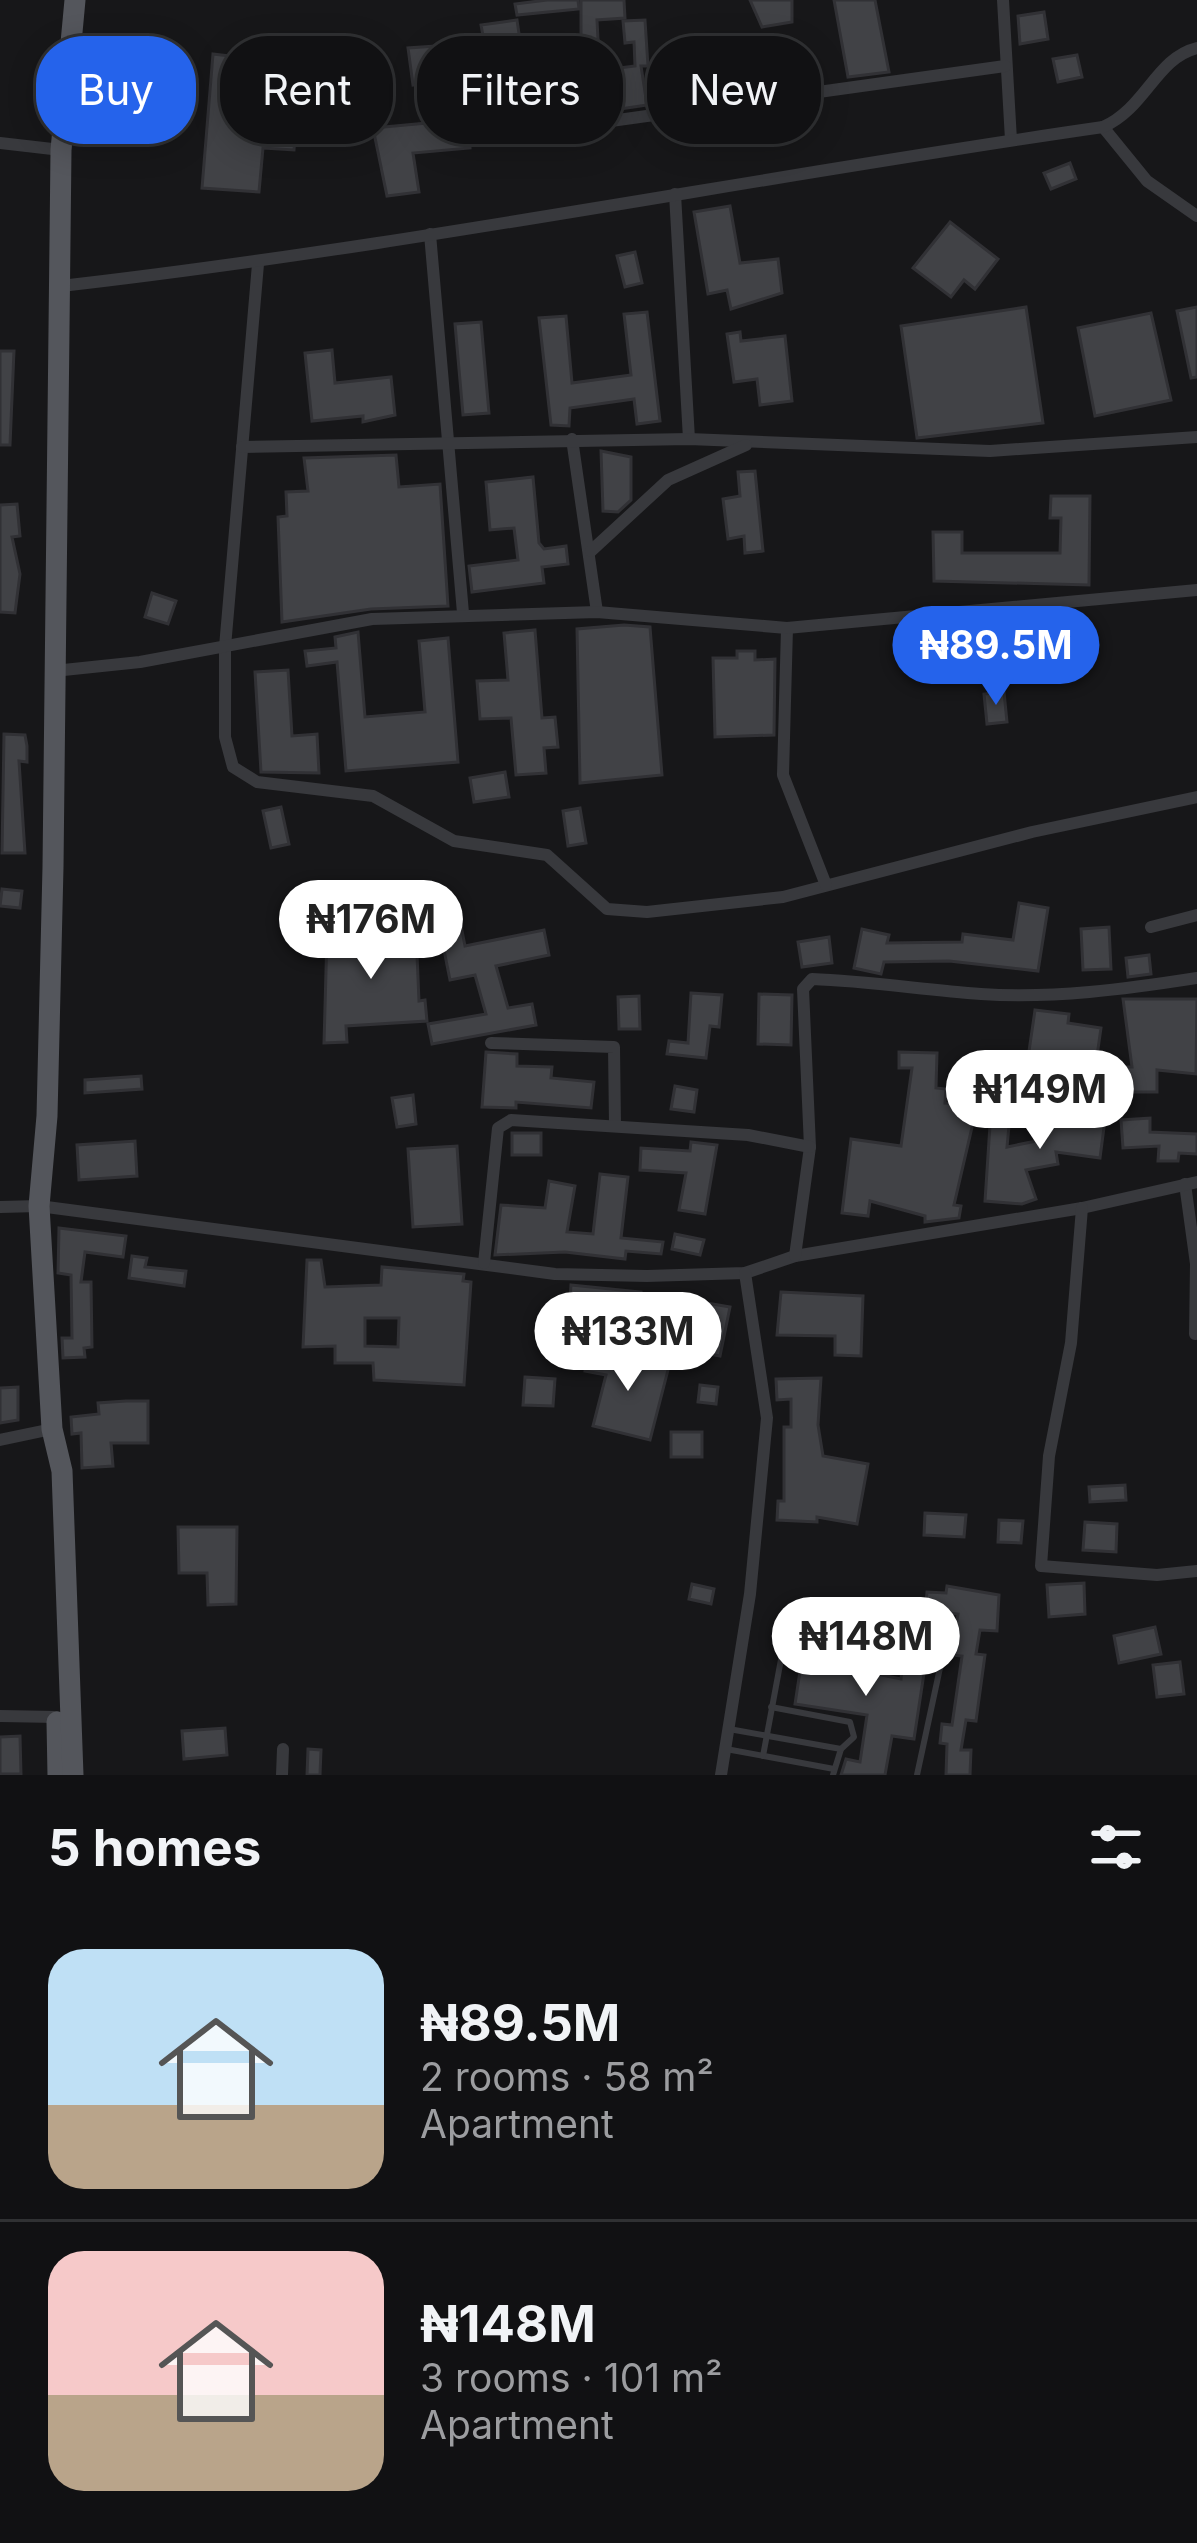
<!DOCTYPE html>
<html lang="en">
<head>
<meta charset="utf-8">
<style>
  :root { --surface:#111113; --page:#1a1a1c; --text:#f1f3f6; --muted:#9c9da0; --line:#303133; --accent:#2563eb }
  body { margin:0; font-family:Inter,sans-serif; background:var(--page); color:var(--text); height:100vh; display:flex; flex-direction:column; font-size:45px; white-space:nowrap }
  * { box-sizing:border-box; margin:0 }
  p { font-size:39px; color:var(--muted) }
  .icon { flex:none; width:66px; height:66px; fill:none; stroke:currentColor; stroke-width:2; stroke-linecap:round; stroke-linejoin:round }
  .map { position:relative; height:1775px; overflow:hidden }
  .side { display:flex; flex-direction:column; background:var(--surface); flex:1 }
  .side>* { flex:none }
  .top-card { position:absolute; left:36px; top:36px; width:1125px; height:108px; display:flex; gap:24px }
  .price { position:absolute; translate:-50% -102px; padding:0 27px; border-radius:42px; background:#fff; color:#222; font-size:39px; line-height:78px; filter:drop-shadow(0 3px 6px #0008) }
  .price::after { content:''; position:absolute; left:50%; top:72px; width:36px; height:27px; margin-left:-18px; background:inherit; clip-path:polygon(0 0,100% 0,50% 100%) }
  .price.active { background:var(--accent); color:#fff }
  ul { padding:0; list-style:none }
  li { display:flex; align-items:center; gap:36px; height:300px; padding:0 48px }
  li+li { border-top:3px solid var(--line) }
  li span { display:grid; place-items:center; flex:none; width:336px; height:240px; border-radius:36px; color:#555 }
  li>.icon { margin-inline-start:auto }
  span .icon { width:144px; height:144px; fill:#fffc; stroke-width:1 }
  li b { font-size:51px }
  h2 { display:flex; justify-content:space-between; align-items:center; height:144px; padding:0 48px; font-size:51px }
  .tag { padding:0 42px; border-radius:48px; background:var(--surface); box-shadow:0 6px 30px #0003,0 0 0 3px var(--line); font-size:42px; line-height:108px }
  .tag.active { background:var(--accent); color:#fff }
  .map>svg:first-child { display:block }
</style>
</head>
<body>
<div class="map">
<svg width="1197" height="1775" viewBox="0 0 1197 1775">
  <rect width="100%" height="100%" fill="#171719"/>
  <g fill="#414246" stroke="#313135" stroke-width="3" fill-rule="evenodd">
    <path d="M547,0H578L579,9L517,15L515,4Z"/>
    <path d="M581,0H624L625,18L597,20L599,58L581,59Z"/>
    <path d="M750,0H792V22L762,27Z"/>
    <path d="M834,0H875L889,72L848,77Z"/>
    <path d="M1044,12L1048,39L1020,44L1018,16Z"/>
    <path d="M517,20L521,47L486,52L481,25Z"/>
    <path d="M645,20L648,66H641L647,105L600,112L595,71L635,66L634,42L625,43L623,21Z"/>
    <path d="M352,43H364L368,90L345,91L344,70L353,69Z"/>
    <path d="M464,44L469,94L440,96L439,82L413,85L408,48Z"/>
    <path d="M213,54L301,64L294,150L263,148L259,192L202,188Z"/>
    <path d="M1077,55L1082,77L1058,82L1053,59Z"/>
    <rect x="116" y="75" width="13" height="30"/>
    <path d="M373,91L378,118L367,121L361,94Z"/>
    <path d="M449,121L450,134L469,132L470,148L413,153L419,192L387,196L373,128Z"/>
    <path d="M1070,163L1076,179L1051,189L1044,173Z"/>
    <path d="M730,206L740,263L778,259L782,293L731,309L727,290L708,294L694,212Z"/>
    <path d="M950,222L998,259L975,289L964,280L951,297L913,268Z"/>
    <path d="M635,252L642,283L625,287L617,256Z"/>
    <path d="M1026,307L1043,423L917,438L901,326Z"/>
    <path d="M1197,307V377L1191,378L1177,311Z"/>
    <path d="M647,312L660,421L637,424L634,399L570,408L569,426L551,425L539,318L566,316L572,383L631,375L624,314Z"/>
    <path d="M1151,313L1171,400L1095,416L1078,328Z"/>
    <path d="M481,322L489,413L463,415L455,324Z"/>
    <path d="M740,332L741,341L785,336L792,401L760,405L757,379L734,382L727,334Z"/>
    <path d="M332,350L335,383L391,377L395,415L363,422V416L312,421L305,353Z"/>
    <path d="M0,351H14L10,445H0Z"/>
    <path d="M601,451L631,457V500L618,512L603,511Z"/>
    <path d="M396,455L399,487L440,484L448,606L371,609L282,622L278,517L287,516L286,492L308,491L304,458Z"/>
    <path d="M755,471L763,551L745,553L744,536L728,539L723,499L740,496L738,472Z"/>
    <path d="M533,477L539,543L544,549L566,546L568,564L542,567L544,583L472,592L469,566L518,560L514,528L490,530L486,482Z"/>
    <path d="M1051,496H1090L1089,585L934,581L933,532H962V553H1060L1061,518H1050Z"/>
    <path d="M17,504L20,536L12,537L20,574L15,613L0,612V505Z"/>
    <path d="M152,593L176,601L168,624L145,617Z"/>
    <path d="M624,625L650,627L662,775L580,783L577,629Z"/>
    <path d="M535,630L542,718L555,717L558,747L544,748L546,773L516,775L511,718L480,719L477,681L508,680L504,633Z"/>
    <path d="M358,632L365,717L425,712L419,641L448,638L458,762L346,771L337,662L307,666L305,651L336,648L335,637Z"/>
    <path d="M737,651H755V660L775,659L774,735L715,737L713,658H737Z"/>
    <path d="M1049,657L1052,671L1032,675L1029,661Z"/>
    <path d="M288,670L292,736L317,734L319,773L261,772L255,672Z"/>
    <path d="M1004,692L1007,722L987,724L984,694Z"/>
    <path d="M4,734L25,735L27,746V762L19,761L25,853H2Z"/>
    <path d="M505,772L509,797L474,802L470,778Z"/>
    <path d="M281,807L289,844L271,848L263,811Z"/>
    <path d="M580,808L586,843L568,846L563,811Z"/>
    <path d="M2,889L22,891L20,908L0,906Z"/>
    <path d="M456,900L465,946L544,930L549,955L496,966L508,1008L532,1004L536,1025L432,1044L428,1024L486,1014L475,975L450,980L435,905Z"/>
    <path d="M1019,903L1048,908L1038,971L949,961L884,962L881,974L854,968L862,929L889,935L887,943L962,942L963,934L1013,940Z"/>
    <path d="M1109,927L1111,969L1083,970L1081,929Z"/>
    <path d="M416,930L419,1001L425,1000L427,1021L346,1026L347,1042L324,1043L327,935Z"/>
    <path d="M829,937L832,963L802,967L798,942Z"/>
    <path d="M1149,955L1151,974L1128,977L1126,958Z"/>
    <path d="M691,993L722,995L719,1027L710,1026L706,1058L667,1054L669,1041L688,1043Z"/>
    <path d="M759,994L792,995L791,1045L758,1044Z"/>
    <path d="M639,996L640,1029H619L618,997Z"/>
    <path d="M1123,999H1197L1196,1074L1157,1070V1092H1124V1067H1132Z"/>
    <path d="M1035,1010L1069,1014L1068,1023L1101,1028L1095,1070L1028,1058Z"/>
    <path d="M486,1052L517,1054V1066L552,1067L551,1078L594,1082L591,1108L516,1102V1108L482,1107Z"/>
    <path d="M899,1052L937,1053L936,1088L946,1089L945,1103L983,1105L982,1124L973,1123L954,1205L961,1206L959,1218L925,1222V1216L870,1201L868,1216L842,1213L851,1139L901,1146L912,1068H899Z"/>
    <path d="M141,1076L142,1089L85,1093V1080Z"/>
    <path d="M675,1086L697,1090L694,1112L671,1109Z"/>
    <path d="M413,1095L416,1124L397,1127L392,1098Z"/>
    <path d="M1052,1105L1106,1112L1100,1158L1056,1152L1058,1164L1026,1170L1036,1199L1022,1204L985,1201L990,1125L1009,1126L1007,1147L1046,1139Z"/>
    <path d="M1150,1118V1132L1197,1134V1154L1179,1153L1178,1161H1158L1159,1146L1123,1148L1121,1120Z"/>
    <rect x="512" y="1133" width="29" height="22"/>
    <path d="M135,1141L137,1176L79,1180L77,1145Z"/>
    <path d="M691,1142L717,1145L705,1214L679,1210L686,1173L640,1170L641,1148L690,1151Z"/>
    <path d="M457,1146L462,1224L413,1227L408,1149Z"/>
    <path d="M600,1174L628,1177L621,1238L663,1242L661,1254L626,1251L625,1259L565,1252L495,1255L501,1205L545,1208L549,1181L575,1186L567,1232L593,1234Z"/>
    <path d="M59,1228L126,1236L123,1257L85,1252L81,1282H91L92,1347L84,1348L85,1357L63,1358L62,1338H72L71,1275L58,1273Z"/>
    <path d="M675,1234L704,1240L700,1255L672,1249Z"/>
    <path d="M132,1256L147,1258L145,1267L186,1271L184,1286L129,1278Z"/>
    <path d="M307,1260H321L325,1287L381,1285L382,1267L464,1274L463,1281L471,1282L464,1385L374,1380L373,1363H335V1346L303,1347ZM365,1318H399L398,1347L365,1346Z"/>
    <path d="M571,1285L641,1292L639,1315L604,1312L605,1302L570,1298Z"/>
    <path d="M781,1292L863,1296L861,1356L835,1355V1336L777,1335Z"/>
    <path d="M562,1302L575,1304L572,1335L559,1333Z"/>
    <path d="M701,1302L730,1307L720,1356L692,1351Z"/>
    <path d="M588,1352L669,1366L650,1440L593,1426L606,1375L585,1371Z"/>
    <path d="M525,1377L555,1379L553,1406L523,1405Z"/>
    <path d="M821,1378L818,1425L823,1456L868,1464L857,1524L817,1517V1522L777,1520L778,1501H784V1427H791V1399L777,1400L776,1379Z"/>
    <path d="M700,1385L718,1387L716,1404L698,1402Z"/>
    <path d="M18,1387V1420L0,1423V1388Z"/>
    <path d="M126,1401H148V1443H111L113,1466L82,1468L81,1433L72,1434L71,1417L99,1414L98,1403Z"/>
    <rect x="671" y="1432" width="31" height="25"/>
    <path d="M1125,1485L1126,1500L1090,1502L1089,1487Z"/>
    <path d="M925,1513L966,1515L964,1537L924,1535Z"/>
    <path d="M999,1520L1023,1521L1021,1543L998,1542Z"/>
    <path d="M1085,1522L1117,1524L1116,1552L1083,1550Z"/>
    <path d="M178,1527H237L236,1604L208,1605L207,1573H179Z"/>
    <path d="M1084,1583L1085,1614L1049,1617L1047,1585Z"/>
    <path d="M692,1584L714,1589L711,1604L689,1599Z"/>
    <path d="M947,1586L999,1595L997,1631L980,1630L976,1654L985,1655L976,1721L966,1720L961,1750H971L970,1775H946L947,1744L940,1743L942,1724L952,1725L962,1656L951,1655L958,1614L925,1611L927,1592L946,1593Z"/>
    <path d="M1155,1627L1161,1654L1119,1663L1114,1636Z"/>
    <path d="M851,1637L881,1640L877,1674L901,1679L903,1658L926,1660L914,1739L892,1736L885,1775H841L846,1759L860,1762L867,1715L795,1704L802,1658L848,1665Z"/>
    <path d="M1180,1662L1184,1694L1157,1697L1153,1665Z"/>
    <path d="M225,1728L227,1755L184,1759L182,1731Z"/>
    <path d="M20,1736L21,1774H0V1737Z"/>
    <path d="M308,1749L321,1750L320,1775H307Z"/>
  </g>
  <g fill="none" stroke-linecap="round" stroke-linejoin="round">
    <g stroke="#38393d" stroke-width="6">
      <path d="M771,1707L850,1722L854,1737L841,1749L833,1775"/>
      <path d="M729,1729L841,1749"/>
      <path d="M726,1749L834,1769"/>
      <path d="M763,1756L785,1638L801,1630L851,1628"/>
      <path d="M917,1775L949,1626"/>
    </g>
    <g stroke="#38393d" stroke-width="12">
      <path d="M1003,0L1011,140"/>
      <path d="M484,62C502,105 525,115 568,127L1005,66"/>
      <path d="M1103,127L1147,181L1197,216"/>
      <path d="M0,143L61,150"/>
      <path d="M675,194L689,439"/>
      <path d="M430,234L463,613"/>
      <path d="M258,264L225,647V737L233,767L257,782L373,796L454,841L547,855L607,909L647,912L783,897L1032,832L1197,797"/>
      <path d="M61,286C410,246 755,177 1103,127C1146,108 1156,58 1197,48"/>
      <path d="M572,439L597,612"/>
      <path d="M242,447L689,439L990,451L1197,437"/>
      <path d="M591,551L668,480L746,445"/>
      <path d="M787,628L783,775L826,885"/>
      <path d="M54,671L140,662L372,619L597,612L787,628L1197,590"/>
      <path d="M1151,927L1197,915"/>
      <path d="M491,1043L614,1047L615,1125"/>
      <path d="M1185,1184L1196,1264L1195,1334"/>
      <path d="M0,1207L39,1206L555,1274L647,1276L745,1273L795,1256L1082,1208L1197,1182"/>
      <path d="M1082,1208L1071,1343L1049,1456L1041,1566L1157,1575L1197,1571"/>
      <path d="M795,1256L810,1147L803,989L812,979C869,981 924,990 981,994C1052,999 1127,989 1197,978"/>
      <path d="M484,1263L498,1128L511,1120L748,1135L810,1147"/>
      <path d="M0,1440L52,1429"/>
      <path d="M0,1716L57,1717"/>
      <path d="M282,1775L283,1749"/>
      <path d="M721,1775L750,1594L767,1418L745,1273"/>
    </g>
    <g stroke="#54565c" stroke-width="21">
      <path d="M57,1722L58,1775"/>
      <path d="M73,1775L62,1471L52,1429L39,1206L47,1116L53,867L61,150L75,0"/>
    </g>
  </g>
</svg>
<b class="price active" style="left:996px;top:708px">₦89.5M</b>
<b class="price" style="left:371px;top:982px">₦176M</b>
<b class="price" style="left:1040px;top:1152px">₦149M</b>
<b class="price" style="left:628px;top:1394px">₦133M</b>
<b class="price" style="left:866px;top:1699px">₦148M</b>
<div class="top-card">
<a class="tag active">Buy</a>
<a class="tag">Rent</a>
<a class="tag">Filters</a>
<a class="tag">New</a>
</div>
</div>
<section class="side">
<h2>5 homes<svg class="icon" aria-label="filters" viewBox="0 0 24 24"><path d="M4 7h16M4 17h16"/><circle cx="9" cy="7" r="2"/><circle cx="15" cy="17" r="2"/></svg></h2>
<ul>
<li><span style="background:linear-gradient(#bfe0f5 65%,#b9a48a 0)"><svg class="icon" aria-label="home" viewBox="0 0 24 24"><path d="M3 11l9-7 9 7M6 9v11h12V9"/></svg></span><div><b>₦89.5M</b><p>2 rooms · 58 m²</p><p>Apartment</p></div></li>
<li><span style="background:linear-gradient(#f6c9c9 60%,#b9a48a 0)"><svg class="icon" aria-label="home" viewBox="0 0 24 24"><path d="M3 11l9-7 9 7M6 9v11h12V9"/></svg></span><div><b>₦148M</b><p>3 rooms · 101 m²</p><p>Apartment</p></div></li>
</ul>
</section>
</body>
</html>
